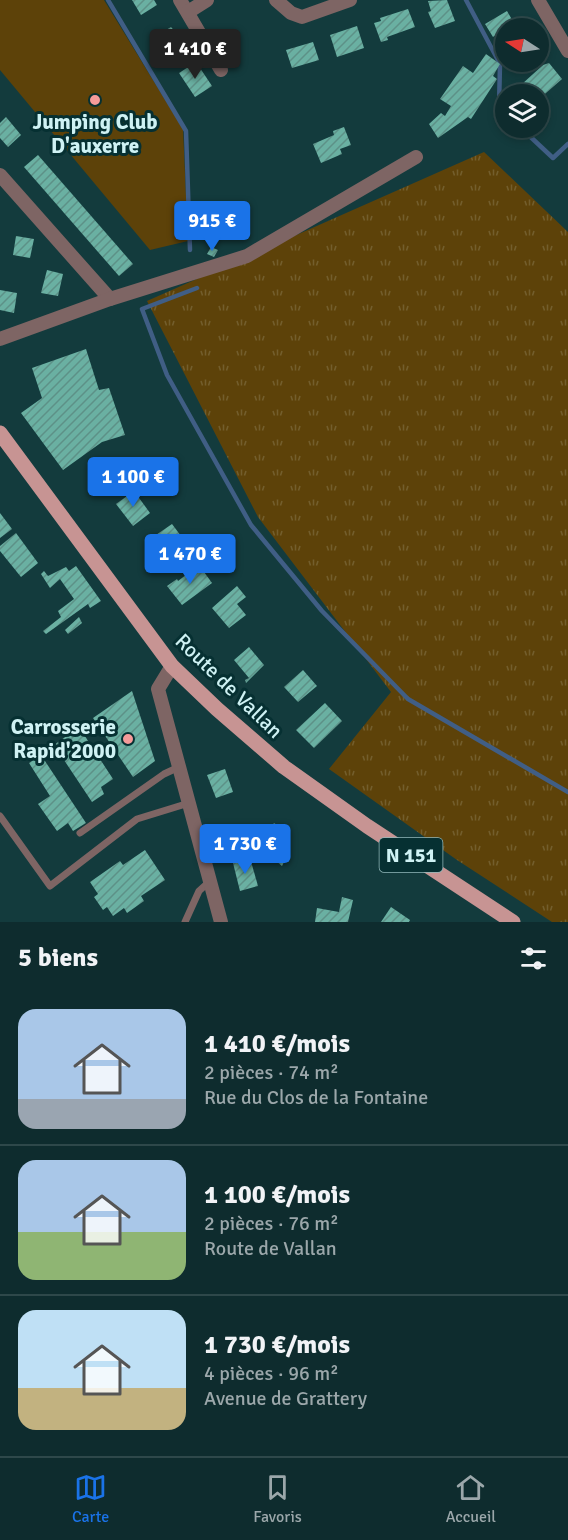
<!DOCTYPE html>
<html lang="fr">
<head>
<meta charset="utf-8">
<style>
  :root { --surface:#0e2c2e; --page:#1c383a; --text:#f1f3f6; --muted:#9ba7aa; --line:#2e484a; --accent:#1a73e8 }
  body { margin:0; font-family:Signika,sans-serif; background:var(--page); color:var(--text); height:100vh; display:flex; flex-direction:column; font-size:22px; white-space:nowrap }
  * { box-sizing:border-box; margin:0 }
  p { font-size:20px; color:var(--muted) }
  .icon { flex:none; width:33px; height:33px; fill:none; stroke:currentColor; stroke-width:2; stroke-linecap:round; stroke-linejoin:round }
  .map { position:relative; height:922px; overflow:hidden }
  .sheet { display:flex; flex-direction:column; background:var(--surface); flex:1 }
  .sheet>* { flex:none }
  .needle { width:39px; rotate:282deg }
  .controls { position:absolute; left:495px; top:18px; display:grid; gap:12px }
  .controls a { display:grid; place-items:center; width:54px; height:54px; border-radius:50%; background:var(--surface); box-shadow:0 3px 9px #0003,0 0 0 2px var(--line); font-size:30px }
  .price { position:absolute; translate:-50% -51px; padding:0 14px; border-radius:6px; background:var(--accent); color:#fff; font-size:20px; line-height:39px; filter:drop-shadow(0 2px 3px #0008) }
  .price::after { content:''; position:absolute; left:50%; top:36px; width:18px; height:14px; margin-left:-9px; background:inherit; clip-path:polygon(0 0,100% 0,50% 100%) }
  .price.on { background:#222; color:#fff }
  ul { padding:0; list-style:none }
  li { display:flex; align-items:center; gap:18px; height:150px; padding:0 18px }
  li+li { border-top:2px solid var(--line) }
  li span { display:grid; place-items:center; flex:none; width:168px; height:120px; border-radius:18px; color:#555 }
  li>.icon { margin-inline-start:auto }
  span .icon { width:72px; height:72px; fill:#fffc; stroke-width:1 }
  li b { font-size:26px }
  h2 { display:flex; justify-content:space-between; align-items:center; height:72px; padding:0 18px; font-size:26px }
  .menu { display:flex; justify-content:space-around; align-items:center; height:84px; border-top:2px solid var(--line); background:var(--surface); font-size:16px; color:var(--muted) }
  .menu a { display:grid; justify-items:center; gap:3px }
  .menu .on { color:var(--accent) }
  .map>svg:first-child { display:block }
</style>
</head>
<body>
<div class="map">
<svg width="568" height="922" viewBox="0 0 568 922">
  <defs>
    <pattern id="grass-tufts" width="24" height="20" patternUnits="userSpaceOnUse" patternTransform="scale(1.5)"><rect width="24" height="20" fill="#5d4209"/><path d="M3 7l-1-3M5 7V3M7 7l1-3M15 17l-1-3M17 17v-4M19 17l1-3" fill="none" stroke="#735e2d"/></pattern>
    <pattern id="building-hatch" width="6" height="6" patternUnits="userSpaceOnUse" patternTransform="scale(1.5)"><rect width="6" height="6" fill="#6ab0a2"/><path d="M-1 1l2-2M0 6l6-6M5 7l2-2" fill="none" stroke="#5d9187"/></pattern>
  </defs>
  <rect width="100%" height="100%" fill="#133b3d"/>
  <path fill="url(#grass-tufts)" d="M484,152L568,232V922H552L457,860L329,769L391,692L258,517L147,301Z"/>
  <path fill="#5d4209" d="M0,0H104L183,129L188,241L150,250L0,70Z"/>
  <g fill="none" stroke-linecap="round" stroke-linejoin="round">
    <g stroke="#405e85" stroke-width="4.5">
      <path d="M108,0L186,131L190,250"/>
      <path d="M466,0L500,64L499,106L506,113"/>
      <path d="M521,128L553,158L568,144"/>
      <path d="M197,288L142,309L167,375L251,525L322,611L408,699L568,792"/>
    </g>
  </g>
  <g fill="url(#building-hatch)">
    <path d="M132,0H154L157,5L141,15Z"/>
    <path d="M447,0L455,21L435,28L428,12L431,11L428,1Z"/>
    <path d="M408,9L415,27L387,37L388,40L381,42L374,23L381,21L380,18Z"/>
    <path d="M507,11L514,23L519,20L525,28H506L493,37L485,24Z"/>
    <path d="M357,26L364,48L337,57L330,35Z"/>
    <path d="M171,27L186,45L166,57L153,38Z"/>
    <path d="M313,42L319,60L292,68L286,50Z"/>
    <path d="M486,54L500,64L493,76L497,79L471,119L468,117L438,138L429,124L441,113L445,116L451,106L440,99L463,66L473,73Z"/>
    <path d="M196,62L212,86L195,97L179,73Z"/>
    <path d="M549,63L562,79L538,100V94H511L543,65Z"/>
    <path d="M6,117L21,135L8,147L0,138V123Z"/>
    <path d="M344,127L351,145L340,149L342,154L321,163L313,144L334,135L333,131Z"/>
    <path d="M38,155L133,264L119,276L24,167Z"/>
    <path d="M16,236L34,239L30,258L13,255Z"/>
    <path d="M211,247L218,250L214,257L207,254Z"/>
    <path d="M47,270L63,274L58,296L41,293Z"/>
    <path d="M0,290L17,293L14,313L0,310Z"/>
    <path d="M86,349L99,390L109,388L125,435L102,442L63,470L21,413L42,398L32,368Z"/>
    <path d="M156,463L163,473L147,484L140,475Z"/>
    <path d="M134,491L150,513L133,526L116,504Z"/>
    <path d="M0,513L12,529L0,538Z"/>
    <path d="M172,524L187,544L168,557L155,538L157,537L156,535Z"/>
    <path d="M16,533L38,563L21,577L0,551V546Z"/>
    <path d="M199,546L204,553L194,561L188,554Z"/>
    <path d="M199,565L212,583L182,605L167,586L177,579L178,581Z"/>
    <path d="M76,566L101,601L90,608L88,604L46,634L43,631L61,617L58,611L74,599L60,579L50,588L41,574L44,571L48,576L66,567L69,571Z"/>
    <path d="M237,586L246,597L237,604L246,615L229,628L212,608Z"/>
    <path d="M79,617L82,623L68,634L65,630Z"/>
    <path d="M249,647L264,665L246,683L245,680L249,678L234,660Z"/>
    <path d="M303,670L317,686L298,702L284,687Z"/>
    <path d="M132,691L155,761L133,777L93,718Z"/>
    <path d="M325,703L342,721L314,748L296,730Z"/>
    <path d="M79,727L113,779L101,787L104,794L92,802L54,745Z"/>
    <path d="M41,755L86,823L73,831L68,823L57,831L38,804L50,796L29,763Z"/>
    <path d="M225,769L233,792L216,798L207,775Z"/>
    <path d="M274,823L281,828L272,845L286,858L282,866L260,847Z"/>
    <path d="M145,850L165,880L141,896L144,901L127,913L124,908L113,916L107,907L103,910L94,897L98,894L90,882L120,861L123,865Z"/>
    <path d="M250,858L258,886L240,891L233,863Z"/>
    <path d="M342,897L353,900L348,922H315L317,908L339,912Z"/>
    <path d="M391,907L410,920L409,922H381Z"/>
  </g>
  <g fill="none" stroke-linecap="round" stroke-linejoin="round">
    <g stroke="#7e6564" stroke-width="7">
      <path d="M0,816L50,886L137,819L189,803"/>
      <path d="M80,833L164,774L179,767"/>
      <path d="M185,922L199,891L210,881"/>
    </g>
    <g stroke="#7e6564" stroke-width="14">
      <path d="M180,0L221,70"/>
      <path d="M276,0L291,13L302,17L350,0"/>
      <path d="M538,0L568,51"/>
      <path d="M188,12L207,0"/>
      <path d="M0,175L110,299"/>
      <path d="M0,339L110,299L247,256L416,157"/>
      <path d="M172,666L158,689L221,922"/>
    </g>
    <path stroke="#c79493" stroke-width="15" d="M0,433L172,666L217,709L284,767L367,826L513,922"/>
  </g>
  <g fill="#f59b9a" stroke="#063032" stroke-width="2">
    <circle cx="95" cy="100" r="6"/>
    <circle cx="128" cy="739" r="6"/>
  </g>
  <g text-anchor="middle" stroke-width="6" stroke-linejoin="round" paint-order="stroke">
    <rect fill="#063032" stroke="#93b8ba" stroke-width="1.5" x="379.5" y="838" width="63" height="34" rx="4.5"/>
    <g font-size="20" font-weight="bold" fill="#cff2f4">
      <text x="411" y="862">N 151</text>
    </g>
    <g font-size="21" font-weight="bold" fill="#cff2f4" stroke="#063032">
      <text x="95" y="129">Jumping Club<tspan x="95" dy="24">D'auxerre</tspan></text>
      <text x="116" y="734" text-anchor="end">Carrosserie<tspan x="116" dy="24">Rapid'2000</tspan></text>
    </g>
    <g font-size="21" fill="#cff2f4" stroke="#063032">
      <text transform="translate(229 686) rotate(44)" y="7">Route de Vallan</text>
    </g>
  </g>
</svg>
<div class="controls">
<a><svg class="needle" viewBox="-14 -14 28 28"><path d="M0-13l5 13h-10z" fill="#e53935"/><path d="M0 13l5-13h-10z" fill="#9ba7aa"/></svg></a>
<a><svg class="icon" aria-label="layers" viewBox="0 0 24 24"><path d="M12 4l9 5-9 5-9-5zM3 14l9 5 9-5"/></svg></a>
</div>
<b class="price on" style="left:195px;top:80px">1 410 €</b>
<b class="price" style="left:212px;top:252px">915 €</b>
<b class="price" style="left:133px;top:508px">1 100 €</b>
<b class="price" style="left:190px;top:585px">1 470 €</b>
<b class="price" style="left:245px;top:875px">1 730 €</b>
</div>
<section class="sheet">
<h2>5 biens<svg class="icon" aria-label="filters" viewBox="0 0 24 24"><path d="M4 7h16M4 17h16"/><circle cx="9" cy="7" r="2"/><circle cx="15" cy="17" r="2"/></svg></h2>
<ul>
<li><span style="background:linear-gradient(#a9c7e8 75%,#9aa5b1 0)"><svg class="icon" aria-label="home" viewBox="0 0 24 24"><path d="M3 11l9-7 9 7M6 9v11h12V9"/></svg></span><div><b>1 410 €/mois</b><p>2 pièces · 74 m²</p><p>Rue du Clos de la Fontaine</p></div></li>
<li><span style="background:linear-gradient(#a9c7e8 60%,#8fb573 0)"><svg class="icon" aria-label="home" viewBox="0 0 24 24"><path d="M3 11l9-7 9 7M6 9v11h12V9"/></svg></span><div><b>1 100 €/mois</b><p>2 pièces · 76 m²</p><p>Route de Vallan</p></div></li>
<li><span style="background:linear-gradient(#bfe0f5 65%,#c2b280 0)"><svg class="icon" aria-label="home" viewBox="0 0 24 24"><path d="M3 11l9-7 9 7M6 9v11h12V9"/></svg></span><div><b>1 730 €/mois</b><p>4 pièces · 96 m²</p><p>Avenue de Grattery</p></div></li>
</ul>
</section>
<nav class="menu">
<a class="on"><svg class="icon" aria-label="map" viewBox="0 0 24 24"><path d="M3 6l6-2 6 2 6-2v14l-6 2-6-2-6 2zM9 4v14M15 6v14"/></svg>Carte</a>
<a><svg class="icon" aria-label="saved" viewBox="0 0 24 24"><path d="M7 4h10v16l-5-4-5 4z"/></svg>Favoris</a>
<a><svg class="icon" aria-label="home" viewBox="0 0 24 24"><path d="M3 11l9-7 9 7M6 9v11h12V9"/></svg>Accueil</a>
</nav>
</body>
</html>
